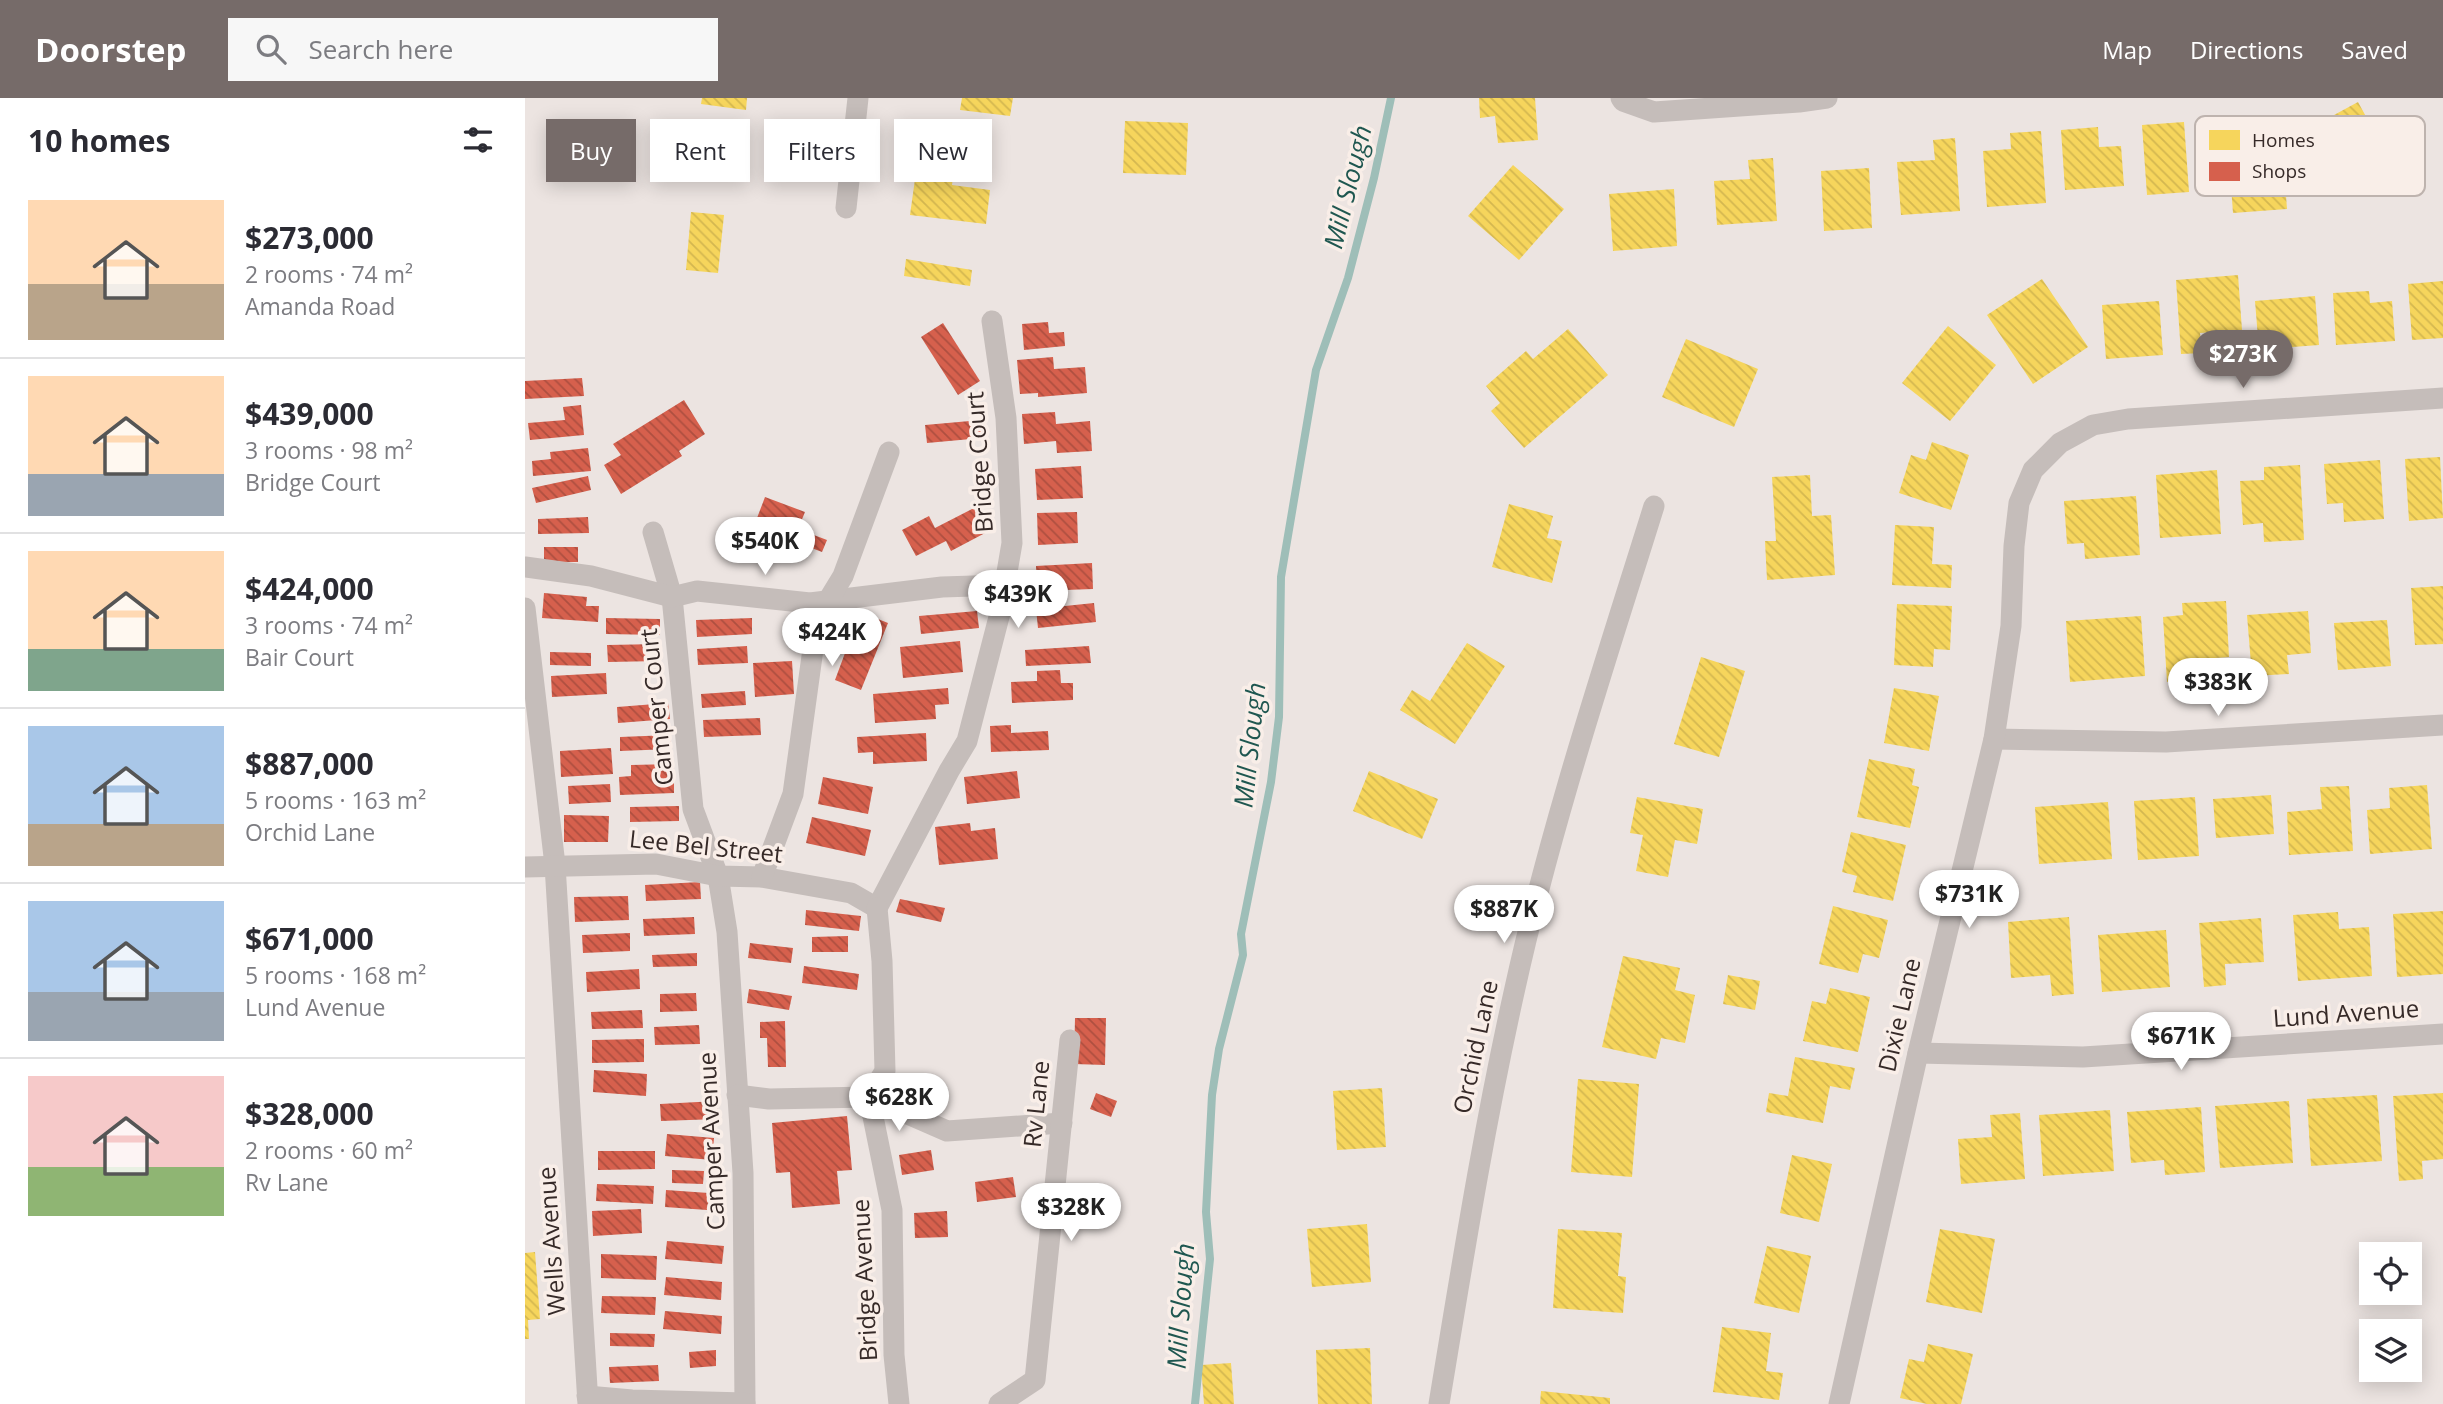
<!DOCTYPE html>
<html lang="en">
<head>
<meta charset="utf-8">
<style>
  :root { --surface:#fff; --page:#f7f7f7; --text:#2b2b33; --muted:#7c7c81; --line:#e1e1e2; --accent:#766b69 }
  body { margin:0; font-family:"Open Sans",sans-serif; background:var(--page); color:var(--text); height:100vh; display:flex; flex-direction:column; font-size:26px; white-space:nowrap }
  * { box-sizing:border-box; margin:0 }
  p { font-size:23px; color:var(--muted) }
  .icon { flex:none; width:38px; height:38px; fill:none; stroke:currentColor; stroke-width:2; stroke-linecap:round; stroke-linejoin:round }
  .map { position:relative; flex:1; overflow:hidden }
  .side { display:flex; flex-direction:column; background:var(--surface); width:525px }
  .side>* { flex:none }
  .banner { position:absolute; left:21px; top:21px; width:665px; height:63px; display:flex; gap:14px }
  .controls { position:absolute; left:1834px; top:1144px; display:grid; gap:14px }
  .controls a { display:grid; place-items:center; width:63px; height:63px; border-radius:0px; background:var(--surface); box-shadow:0 4px 18px #0003; font-size:35px }
  .price { position:absolute; translate:-50% -60px; padding:0 16px; border-radius:24px; background:#fff; color:#222; font-size:23px; line-height:46px; filter:drop-shadow(0 2px 4px #0008) }
  .price::after { content:''; position:absolute; left:50%; top:42px; width:21px; height:16px; margin-left:-10px; background:inherit; clip-path:polygon(0 0,100% 0,50% 100%) }
  .price.on { background:var(--accent); color:#fff }
  ul { padding:0; list-style:none }
  li { display:flex; align-items:center; gap:21px; height:175px; padding:0 28px }
  li+li { border-top:2px solid var(--line) }
  li span { display:grid; place-items:center; flex:none; width:196px; height:140px; border-radius:0px; color:#555 }
  li>.icon { margin-inline-start:auto }
  span .icon { width:84px; height:84px; fill:#fffc; stroke-width:1 }
  li b { font-size:30px }
  h2 { display:flex; justify-content:space-between; align-items:center; height:84px; padding:0 28px; font-size:30px }
  .chip { padding:0 24px; border-radius:0px; background:var(--surface); box-shadow:0 4px 18px #0003; font-size:24px; line-height:63px }
  .chip.on { background:var(--accent); color:#fff }
  header { display:flex; align-items:center; gap:42px; box-sizing:border-box; height:98px; padding:0 35px; background:var(--accent); color:#fff }
  header strong { font-size:33px }
  nav { display:flex; gap:38px; margin-inline-start:auto; font-size:24px }
  .search { width:490px; height:63px; background:var(--page); display:flex; align-items:center; gap:18px; box-sizing:border-box; padding:0 24px; border-radius:0px; color:var(--muted); font-size:26px }
  main { display:flex; flex:1; min-height:0 }
  .map>svg:first-child { display:block }
</style>
</head>
<body>
<header>
<strong>Doorstep</strong>
<div class="search"><svg class="icon" aria-label="search" viewBox="0 0 24 24"><circle cx="10" cy="10" r="6"/><path d="M15 15l6 6"/></svg>Search here</div>
<nav><a>Map</a><a>Directions</a><a>Saved</a></nav>
</header>
<main>
<section class="side">
<h2>10 homes<svg class="icon" aria-label="filters" viewBox="0 0 24 24"><path d="M4 7h16M4 17h16"/><circle cx="9" cy="7" r="2"/><circle cx="15" cy="17" r="2"/></svg></h2>
<ul>
<li><span style="background:linear-gradient(#ffd9b3 60%,#b9a48a 0)"><svg class="icon" aria-label="home" viewBox="0 0 24 24"><path d="M3 11l9-7 9 7M6 9v11h12V9"/></svg></span><div><b>$273,000</b><p>2 rooms · 74 m²</p><p>Amanda Road</p></div></li>
<li><span style="background:linear-gradient(#ffd9b3 70%,#9aa5b1 0)"><svg class="icon" aria-label="home" viewBox="0 0 24 24"><path d="M3 11l9-7 9 7M6 9v11h12V9"/></svg></span><div><b>$439,000</b><p>3 rooms · 98 m²</p><p>Bridge Court</p></div></li>
<li><span style="background:linear-gradient(#ffd9b3 70%,#7fa58c 0)"><svg class="icon" aria-label="home" viewBox="0 0 24 24"><path d="M3 11l9-7 9 7M6 9v11h12V9"/></svg></span><div><b>$424,000</b><p>3 rooms · 74 m²</p><p>Bair Court</p></div></li>
<li><span style="background:linear-gradient(#a9c7e8 70%,#b9a48a 0)"><svg class="icon" aria-label="home" viewBox="0 0 24 24"><path d="M3 11l9-7 9 7M6 9v11h12V9"/></svg></span><div><b>$887,000</b><p>5 rooms · 163 m²</p><p>Orchid Lane</p></div></li>
<li><span style="background:linear-gradient(#a9c7e8 65%,#9aa5b1 0)"><svg class="icon" aria-label="home" viewBox="0 0 24 24"><path d="M3 11l9-7 9 7M6 9v11h12V9"/></svg></span><div><b>$671,000</b><p>5 rooms · 168 m²</p><p>Lund Avenue</p></div></li>
<li><span style="background:linear-gradient(#f6c9c9 65%,#8fb573 0)"><svg class="icon" aria-label="home" viewBox="0 0 24 24"><path d="M3 11l9-7 9 7M6 9v11h12V9"/></svg></span><div><b>$328,000</b><p>2 rooms · 60 m²</p><p>Rv Lane</p></div></li>
</ul>
</section>
<div class="map">
<svg width="1918" height="1306" viewBox="0 0 1918 1306">
  <defs>
    <pattern id="homes-back-hatch" width="6" height="6" patternUnits="userSpaceOnUse" patternTransform="scale(1.75)"><rect width="6" height="6" fill="#f6d55c"/><path d="M-1 5l2 2M0 0l6 6M5-1l2 2" fill="none" stroke="#d4b750"/></pattern>
    <pattern id="shops-back-hatch" width="6" height="6" patternUnits="userSpaceOnUse" patternTransform="scale(1.75)"><rect width="6" height="6" fill="#d6604d"/><path d="M-1 5l2 2M0 0l6 6M5-1l2 2" fill="none" stroke="#ae4f40"/></pattern>
  </defs>
  <rect width="100%" height="100%" fill="#ece4e1"/>
  <g fill="url(#homes-back-hatch)">
    <path d="M177,0H222L221,12L176,6Z"/>
    <path d="M437,0H488L485,18L435,12Z"/>
    <path d="M954,0H1010L1013,42L973,45L970,18L955,20Z"/>
    <path d="M1833,4L1867,66L1832,84L1829,78L1811,88L1794,57L1823,41L1809,17Z"/>
    <path d="M600,23L663,25L661,77L598,75Z"/>
    <path d="M1659,24L1664,94L1622,97L1617,27Z"/>
    <path d="M1573,29L1574,49L1596,48L1599,88L1540,92L1536,32Z"/>
    <path d="M1516,33L1521,105L1462,109L1458,53L1486,51L1485,35Z"/>
    <path d="M1430,40L1435,113L1376,117L1372,64L1410,62L1408,42Z"/>
    <path d="M1758,57L1762,111L1708,115L1704,61Z"/>
    <path d="M1248,60L1252,123L1192,127L1189,83L1225,81L1223,62Z"/>
    <path d="M988,67L1039,111L994,162L943,118Z"/>
    <path d="M403,68L429,71L427,87L465,92L461,126L385,117L390,81L402,83Z"/>
    <path d="M1344,70L1347,130L1299,133L1296,73Z"/>
    <path d="M1149,91L1152,148L1088,153L1084,96Z"/>
    <path d="M166,114L199,117L193,175L161,172Z"/>
    <path d="M381,161L447,172L445,188L379,178Z"/>
    <path d="M1713,177L1717,232L1675,235L1677,255L1656,256L1651,182Z"/>
    <path d="M1517,181L1563,249L1508,286L1462,217Z"/>
    <path d="M1918,183V240L1887,242L1883,186Z"/>
    <path d="M1844,193L1845,205L1867,203L1870,243L1811,247L1808,195Z"/>
    <path d="M1790,198L1794,247L1753,250L1752,239L1733,240L1730,203Z"/>
    <path d="M1634,203L1638,257L1581,261L1577,207Z"/>
    <path d="M1423,228L1471,267L1425,323L1377,285Z"/>
    <path d="M1043,231L1083,277L999,350L966,313L975,305L961,288L1001,253L1008,261Z"/>
    <path d="M1161,241L1233,271L1209,329L1137,299Z"/>
    <path d="M1407,344L1444,357L1426,412L1374,395L1386,357L1401,362Z"/>
    <path d="M1915,359L1918,420L1884,423L1880,361Z"/>
    <path d="M1855,362L1859,421L1819,424L1818,405L1802,406L1799,366Z"/>
    <path d="M1775,367L1779,442L1739,444L1738,425L1718,427L1715,383L1739,382V369Z"/>
    <path d="M1692,372L1696,436L1635,440L1631,377Z"/>
    <path d="M1285,377L1287,418L1306,417L1310,477L1242,482L1240,443H1251L1247,379Z"/>
    <path d="M1611,398L1615,457L1560,461L1559,445L1542,446L1539,403Z"/>
    <path d="M984,406L1028,418L1022,440L1037,443L1027,485L967,469Z"/>
    <path d="M1370,427L1409,429L1407,466L1427,467L1426,490L1367,487Z"/>
    <path d="M1918,488V546L1890,547L1886,490Z"/>
    <path d="M1701,503L1704,559L1664,562L1665,582L1642,584L1638,519L1658,517L1657,505Z"/>
    <path d="M1372,506L1427,508L1425,552L1409,551L1408,569L1369,567Z"/>
    <path d="M1783,513L1786,555L1762,557L1764,576L1727,578L1722,517Z"/>
    <path d="M1616,518L1620,578L1545,584L1541,523Z"/>
    <path d="M1862,522L1866,568L1813,572L1809,525Z"/>
    <path d="M942,545L980,568L930,646L875,612L887,592L905,603Z"/>
    <path d="M1176,559L1220,573L1194,659L1149,646Z"/>
    <path d="M1369,590L1414,598L1404,653L1359,645Z"/>
    <path d="M1344,661L1390,671L1387,687L1394,689L1385,730L1332,719Z"/>
    <path d="M844,673L913,701L897,741L828,713Z"/>
    <path d="M1902,687L1907,751L1845,756L1842,712L1865,710L1864,690Z"/>
    <path d="M1824,688L1828,753L1764,757L1762,714L1797,711L1795,689Z"/>
    <path d="M1746,697L1749,736L1691,740L1688,701Z"/>
    <path d="M1112,699L1178,711L1172,746L1150,742L1143,779L1111,773L1118,737L1105,735Z"/>
    <path d="M1670,699L1674,758L1613,762L1609,703Z"/>
    <path d="M1583,704L1587,761L1514,766L1510,709Z"/>
    <path d="M1326,734L1381,747L1368,803L1328,794L1332,778L1317,774Z"/>
    <path d="M1308,808L1363,822L1354,860L1338,856L1333,875L1294,866Z"/>
    <path d="M1918,813V876L1872,879L1868,816Z"/>
    <path d="M1813,814L1814,831L1844,829L1847,878L1773,883L1768,817Z"/>
    <path d="M1544,819L1549,896L1527,898L1525,877L1486,880L1483,824Z"/>
    <path d="M1736,820L1739,864L1700,866L1701,887L1679,889L1674,825Z"/>
    <path d="M1641,832L1645,889L1577,894L1573,837Z"/>
    <path d="M1098,858L1155,870L1150,892L1170,897L1160,945L1136,940L1131,961L1077,949Z"/>
    <path d="M1203,877L1235,883L1230,912L1198,906Z"/>
    <path d="M1305,890L1345,899L1333,954L1278,943L1287,903L1301,906Z"/>
    <path d="M1270,959L1330,970L1325,992L1305,988L1298,1025L1241,1014L1244,995L1263,998Z"/>
    <path d="M1053,981L1114,986L1107,1079L1046,1074Z"/>
    <path d="M857,990L861,1049L812,1052L808,993Z"/>
    <path d="M1918,995V1061L1897,1063L1898,1081L1874,1083L1868,998Z"/>
    <path d="M1852,997L1857,1063L1786,1068L1782,1001Z"/>
    <path d="M1764,1003L1768,1065L1695,1070L1690,1008Z"/>
    <path d="M1676,1009L1680,1074L1640,1077L1639,1062L1606,1065L1602,1014Z"/>
    <path d="M1585,1012L1589,1073L1518,1078L1514,1017Z"/>
    <path d="M1495,1015L1500,1081L1436,1086L1433,1041L1467,1039L1465,1017Z"/>
    <path d="M1267,1057L1307,1066L1294,1124L1255,1115Z"/>
    <path d="M842,1126L846,1184L787,1189L782,1131Z"/>
    <path d="M1033,1131L1097,1135L1093,1178L1101,1179L1098,1215L1028,1210Z"/>
    <path d="M1415,1131L1470,1141L1457,1215L1401,1204Z"/>
    <path d="M1242,1148L1286,1158L1274,1215L1229,1205Z"/>
    <path d="M10,1154L15,1221L3,1222L4,1241H0V1155Z"/>
    <path d="M1197,1229L1246,1235L1241,1273L1258,1275L1254,1302L1188,1294Z"/>
    <path d="M1403,1246L1448,1256L1436,1306H1402L1375,1300L1384,1261L1399,1264Z"/>
    <path d="M845,1250L847,1306H793L791,1252Z"/>
    <path d="M706,1265L709,1306H679L676,1267Z"/>
    <path d="M1016,1293L1085,1300V1306H1015Z"/>
  </g>
  <g fill="url(#shops-back-hatch)">
    <path d="M523,224L524,235L539,234L540,248L499,252L497,226Z"/>
    <path d="M418,225L455,283L433,297L396,239Z"/>
    <path d="M528,259L529,271L560,269L562,295L513,299V295L495,296L492,262Z"/>
    <path d="M57,280L59,298L0,301V283Z"/>
    <path d="M159,302L180,336L154,353L157,358L96,396L79,367L96,357L88,346Z"/>
    <path d="M56,307L59,337L5,342L3,325L40,322L38,309Z"/>
    <path d="M530,314L531,326L565,323L567,353L532,355L531,343L499,346L497,316Z"/>
    <path d="M456,322L457,340L402,345L400,327Z"/>
    <path d="M63,350L66,373L8,378L7,363L26,361L25,354Z"/>
    <path d="M556,368L558,400L512,402L510,371Z"/>
    <path d="M63,378L66,392L11,405L7,390Z"/>
    <path d="M240,399L280,414L273,431L302,442L297,454L229,428Z"/>
    <path d="M449,410L462,434L426,453L421,443L391,458L377,432L404,418L410,430Z"/>
    <path d="M552,414L553,445L513,447L512,415Z"/>
    <path d="M63,419L64,435L13,436V421Z"/>
    <rect x="19" y="449" width="34" height="15"/>
    <path d="M567,465L568,491L512,493L511,468Z"/>
    <path d="M19,495L62,499L61,508H74L73,524L17,520Z"/>
    <path d="M569,505L571,524L513,530L511,511Z"/>
    <path d="M452,513L454,530L396,536L394,518Z"/>
    <path d="M348,519L363,525L336,592L310,582L323,547L335,551Z"/>
    <path d="M81,520L135,521V537L81,536Z"/>
    <path d="M227,520V536L172,539L171,522Z"/>
    <path d="M435,543L438,574L378,580L375,549Z"/>
    <path d="M135,546V563L83,564L82,547Z"/>
    <path d="M222,548L223,565L173,567L172,551Z"/>
    <path d="M564,548L566,565L501,568L500,552Z"/>
    <path d="M25,554L66,555V568L25,567Z"/>
    <path d="M267,563L269,596L230,599L228,565Z"/>
    <path d="M535,572L536,585H548V602L487,605L486,584L512,583V573Z"/>
    <path d="M81,575L82,596L27,599L26,578Z"/>
    <path d="M423,590L424,606L410,607L411,621L350,625L348,596Z"/>
    <path d="M220,593L221,607L177,610L176,596Z"/>
    <path d="M143,605L145,621L93,625L92,609Z"/>
    <path d="M235,620L236,637L179,639L178,622Z"/>
    <path d="M486,627V635L523,633L524,652L466,654L465,628Z"/>
    <path d="M401,635L402,663L348,666V654L333,655L332,639Z"/>
    <path d="M145,637L146,651L95,653V639Z"/>
    <path d="M86,650L88,676L36,679L35,653Z"/>
    <path d="M149,666V695L95,697L94,679L106,678V667Z"/>
    <path d="M492,673L495,700L442,706L439,679Z"/>
    <path d="M298,679L348,689L343,716L293,706Z"/>
    <path d="M85,686L86,704L44,706L43,688Z"/>
    <path d="M154,708V723L105,724V709Z"/>
    <path d="M39,717L84,718L83,744H39Z"/>
    <path d="M287,719L346,732L340,758L281,745Z"/>
    <path d="M445,725L446,733L470,730L473,761L414,767L410,729Z"/>
    <path d="M175,784L176,801L121,803L120,787Z"/>
    <path d="M103,798L104,822L50,824L49,799Z"/>
    <path d="M375,801L420,810L416,824L371,814Z"/>
    <path d="M281,812L336,818L334,833L280,827Z"/>
    <path d="M169,819L170,836L119,838L118,821Z"/>
    <path d="M105,835V853L58,855L57,837Z"/>
    <path d="M323,838V854H287V839Z"/>
    <path d="M225,845L268,850L266,865L223,860Z"/>
    <path d="M172,855V868L128,869L127,857Z"/>
    <path d="M279,868L334,876L332,892L277,885Z"/>
    <path d="M114,871L115,891L62,894L61,874Z"/>
    <path d="M224,891L267,898L264,912L222,905Z"/>
    <path d="M171,895L172,913L135,914V896Z"/>
    <path d="M117,912L118,930L67,931L66,914Z"/>
    <path d="M550,920H581L580,967L549,966Z"/>
    <path d="M260,923L261,969H243L242,940H235V924Z"/>
    <path d="M174,927L175,946L130,947L129,929Z"/>
    <path d="M119,941V964L67,965V942Z"/>
    <path d="M69,972L122,976L121,998L68,994Z"/>
    <path d="M571,995L592,1003L586,1019L565,1011Z"/>
    <path d="M192,1003L193,1021L136,1023L135,1006Z"/>
    <path d="M322,1018L327,1072L312,1073L315,1106L267,1110L265,1074L251,1075L247,1025Z"/>
    <path d="M142,1036L189,1040L187,1062L140,1058Z"/>
    <path d="M406,1052L409,1072L377,1077L374,1057Z"/>
    <path d="M73,1053H130V1071L73,1072Z"/>
    <path d="M147,1072L179,1073L178,1086L147,1085Z"/>
    <path d="M488,1079L491,1099L452,1104L450,1084Z"/>
    <path d="M72,1086L129,1088L128,1106L71,1103Z"/>
    <path d="M141,1092L198,1096L196,1113L140,1109Z"/>
    <path d="M116,1111L117,1135L68,1138L67,1113Z"/>
    <path d="M422,1113L423,1139L390,1140L389,1115Z"/>
    <path d="M142,1143L199,1148L197,1166L140,1161Z"/>
    <path d="M76,1156L132,1158L131,1182L76,1180Z"/>
    <path d="M141,1179L197,1184L196,1202L139,1197Z"/>
    <path d="M77,1198L131,1199L130,1217L76,1215Z"/>
    <path d="M140,1213L197,1218L196,1236L138,1231Z"/>
    <path d="M85,1235L130,1236L129,1249L85,1248Z"/>
    <path d="M191,1252V1268L165,1270L164,1254Z"/>
    <path d="M133,1267L134,1283L85,1285L84,1269Z"/>
  </g>
  <g fill="none" stroke-linecap="round" stroke-linejoin="round">
    <path stroke="#9ebeb8" stroke-width="8" d="M670,1306L685,1161L681,1114L687,997L694,951L718,857L716,836L746,684L754,619L756,479L791,272L823,180L849,80L866,0"/>
    <g stroke="#c5bdba" stroke-width="21">
      <path d="M1096,0L1098,3L1129,14L1274,4L1302,0"/>
      <path d="M321,110L333,0"/>
      <path d="M128,434L147,499L168,711L193,778L202,834L218,1075L220,1306"/>
      <path d="M0,469L66,478L147,499L172,493L285,505L417,489L480,487"/>
      <path d="M0,510L30,767L63,1306"/>
      <path d="M1469,641L1641,644L1918,627"/>
      <path d="M0,769L131,766L193,778L237,779L326,795L352,810"/>
      <path d="M237,779L268,696L288,551L304,501L318,478L364,354"/>
      <path d="M352,810L424,673L442,643L475,515L487,445L481,320L467,223"/>
      <path d="M352,810L357,863L360,973L344,999L367,1112L369,1257L374,1306"/>
      <path d="M1393,955L1558,959L1918,936"/>
      <path d="M212,997L244,1001L344,999L422,1033L537,1025"/>
      <path d="M62,1298L107,1302L220,1305"/>
      <path d="M474,1306L510,1282L545,942"/>
      <path d="M914,1306C937,1167 959,1028 990,890C1026,727 1079,568 1129,408"/>
      <path d="M1314,1306L1393,955L1469,641L1486,528L1489,448L1494,405L1508,372L1535,345L1568,327L1603,321L1918,300"/>
    </g>
  </g>
  <g text-anchor="middle" stroke-width="7" stroke-linejoin="round" paint-order="stroke">
    <g font-size="24" fill="#362a28" stroke="#f9eee8">
      <text transform="translate(455 364) rotate(-94)" y="8">Bridge Court</text>
      <text transform="translate(132 609) rotate(-96)" y="8">Camper Court</text>
      <text transform="translate(181 749) rotate(6)" y="8">Lee Bel Street</text>
      <text transform="translate(1821 916) rotate(-4)" y="8">Lund Avenue</text>
      <text transform="translate(1375 917) rotate(-77)" y="8">Dixie Lane</text>
      <text transform="translate(951 949) rotate(-78)" y="8">Orchid Lane</text>
      <text transform="translate(512 1006) rotate(-84)" y="8">Rv Lane</text>
      <text transform="translate(187 1043) rotate(-93)" y="8">Camper Avenue</text>
      <text transform="translate(27 1143) rotate(-94)" y="8">Wells Avenue</text>
      <text transform="translate(340 1182) rotate(-93)" y="8">Bridge Avenue</text>
    </g>
    <g font-size="26" font-style="italic" fill="#1f5750" stroke="#f9eee8">
      <text transform="translate(823 89) rotate(-76)" y="9">Mill Slough</text>
      <text transform="translate(725 647) rotate(-84)" y="9">Mill Slough</text>
      <text transform="translate(656 1208) rotate(-86)" y="9">Mill Slough</text>
    </g>
  </g>
  <rect x="1670" y="18" width="230" height="80" rx="10" fill="#f9eee8" stroke="#beb3ae" stroke-width="2"/>
  <rect x="1684" y="32" width="31" height="20" fill="#f6d55c"/>
  <rect x="1684" y="64" width="31" height="19" fill="#d6604d"/>
  <g font-size="19" fill="#362a28">
    <text x="1727" y="49">Homes</text>
    <text x="1727" y="80">Shops</text>
  </g>
</svg>
<div class="controls">
<a><svg class="icon" aria-label="locate" viewBox="0 0 24 24"><circle cx="12" cy="12" r="6"/><path d="M12 2v4M12 18v4M2 12h4M18 12h4"/></svg></a>
<a><svg class="icon" aria-label="layers" viewBox="0 0 24 24"><path d="M12 4l9 5-9 5-9-5zM3 14l9 5 9-5"/></svg></a>
</div>
<b class="price on" style="left:1718px;top:292px">$273K</b>
<b class="price" style="left:240px;top:479px">$540K</b>
<b class="price" style="left:493px;top:532px">$439K</b>
<b class="price" style="left:307px;top:570px">$424K</b>
<b class="price" style="left:1693px;top:620px">$383K</b>
<b class="price" style="left:1444px;top:832px">$731K</b>
<b class="price" style="left:979px;top:847px">$887K</b>
<b class="price" style="left:1656px;top:974px">$671K</b>
<b class="price" style="left:374px;top:1035px">$628K</b>
<b class="price" style="left:546px;top:1145px">$328K</b>
<div class="banner">
<a class="chip on">Buy</a>
<a class="chip">Rent</a>
<a class="chip">Filters</a>
<a class="chip">New</a>
</div>
</div>
</main>
</body>
</html>
